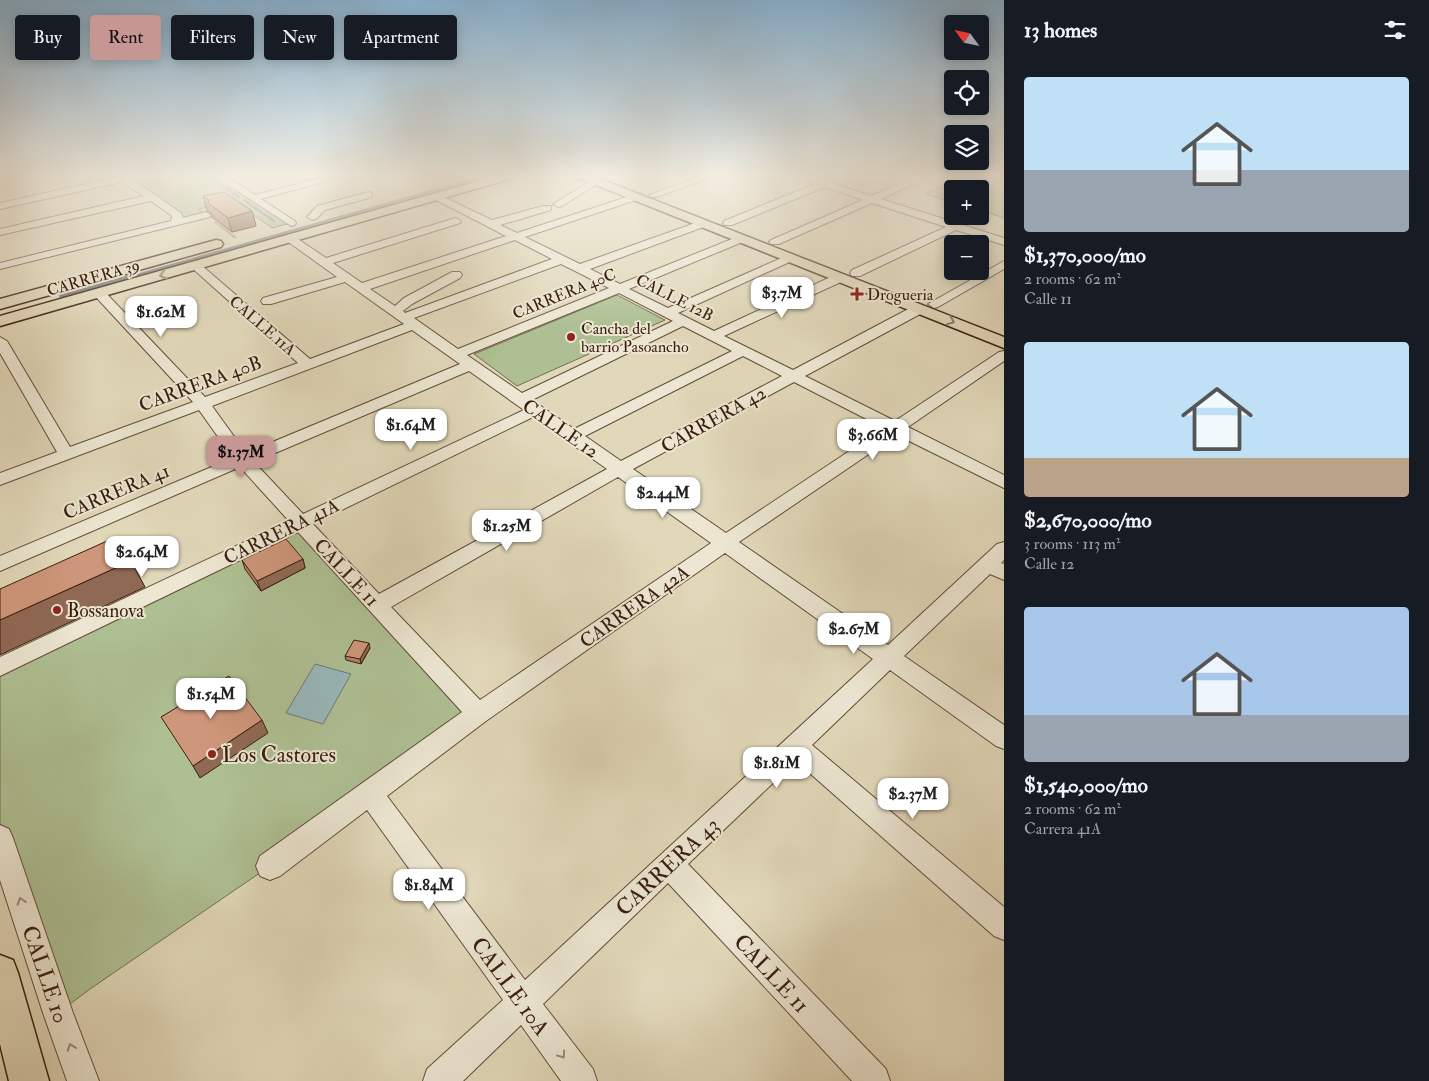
<!DOCTYPE html>
<html lang="en">
<head>
<meta charset="utf-8">
<style>
  :root { --surface:#171b24; --page:#20242c; --text:#f1f3f6; --muted:#9ea1a6; --accent:#c59692 }
  body { margin:0; font-family:"IM FELL Double Pica",serif; background:var(--page); color:var(--text); height:100vh; display:flex; flex-direction:column; font-size:19px; white-space:nowrap }
  * { box-sizing:border-box; margin:0 }
  p { font-size:16px; color:var(--muted) }
  .icon { flex:none; width:28px; height:28px; fill:none; stroke:currentColor; stroke-width:2; stroke-linecap:round; stroke-linejoin:round }
  .map { position:relative; flex:1; overflow:hidden }
  .side { display:flex; flex-direction:column; background:var(--surface); width:425px }
  .side>* { flex:none }
  .banner { position:absolute; left:15px; top:15px; width:475px; height:45px; display:flex; gap:10px }
  .needle { width:32px; rotate:303deg }
  .tools { position:absolute; left:944px; top:15px; display:grid; gap:10px }
  .tools a { display:grid; place-items:center; width:45px; height:45px; border-radius:5px; background:var(--surface); box-shadow:0 2px 12px #0003; font-size:25px }
  .price { position:absolute; translate:-50% -42px; padding:0 11px; border-radius:10px; background:#fff; color:#222; font-size:16px; line-height:32px; filter:drop-shadow(0 1px 2px #0008) }
  .price::after { content:''; position:absolute; left:50%; top:30px; width:15px; height:11px; margin-left:-8px; background:inherit; clip-path:polygon(0 0,100% 0,50% 100%) }
  .price.selected { background:var(--accent); color:#111 }
  ul { padding:0; list-style:none }
  li { display:grid; align-content:center; gap:10px; height:265px; padding:0 20px }
  li span { display:grid; place-items:center; height:155px; border-radius:5px; color:#555 }
  li>.icon { margin-inline-start:auto }
  span .icon { width:90px; height:90px; fill:#fffc; stroke-width:1 }
  li b { font-size:21px }
  h2 { display:flex; justify-content:space-between; align-items:center; height:60px; padding:0 20px; font-size:21px }
  .chip { padding:0 18px; border-radius:5px; background:var(--surface); box-shadow:0 2px 12px #0003; font-size:18px; line-height:45px }
  .chip.selected { background:var(--accent); color:#111 }
  main { display:flex; flex:1; min-height:0 }
  .map>svg:first-child { display:block }
</style>
</head>
<body>
<main>
<div class="map">
<svg width="1004" height="1081" viewBox="0 0 1004 1081">
  <rect width="100%" height="100%" fill="#e1d8b9"/>
  <filter id="stains"><feTurbulence type="fractalNoise" baseFrequency=".004" numOctaves="4"/><feColorMatrix values="0 0 0 0 .2 0 0 0 0 .09 0 0 0 0 .02 0 0 0 .5 -.17"/></filter>
  <radialGradient id="worn" r=".72"><stop offset=".6" stop-color="#630" stop-opacity="0"/><stop offset="1" stop-color="#630" stop-opacity=".3"/></radialGradient>
  <g fill="#aec093" stroke="#746e52">
    <path d="M107,175H218L291,223L272,228L233,201L199,209L206,215L175,222L178,218L129,182L113,180Z"/>
    <path d="M968,175H1004V218L980,210V189H952V202L925,194Z"/>
    <path d="M617,295L665,320L517,386L474,354Z"/>
    <path d="M300,522L478,714L270,866L90,989L58,1013L0,838V667Z"/>
  </g>
  <path fill="#98b7ba" stroke="#737976" d="M315,664L351,674L323,724L286,713Z"/>
  <g fill="none" stroke-linecap="round" stroke-linejoin="round">
    <g stroke="#737976" stroke-width="2.5">
      <path d="M207,175L239,197"/>
      <path d="M244,200L274,221"/>
      <path d="M123,279L488,175"/>
    </g>
    <path stroke="#737976" stroke-width="4" d="M61,296L127,277"/>
    <g stroke="#644c3a" stroke-width="2">
      <g id="minor">
        <path d="M0,175H6L1,178Z"/>
        <path d="M213,175H225L255,195L331,175H348L261,199L295,221L296,223L295,225L291,226Z"/>
        <path d="M609,175H623L610,181L605,178Z"/>
        <path d="M703,175H717L657,197H651L649,195Z"/>
        <path d="M792,175H807L871,196L919,175H932L881,199L1004,238V245L956,230L860,276H852L850,273L852,270L946,227L872,203L779,244H771L769,242L771,240L863,200L825,187L732,225H724L723,223L724,221L815,184Z"/>
        <path d="M122,176L132,179L181,213L183,218L206,212L211,215L210,217L0,269V263L171,221L172,216L151,201L0,235V229L144,196L122,182L0,209V203Z"/>
        <path d="M596,178L601,181L599,183L562,206L558,207L553,204Z"/>
        <path d="M369,192L372,193V197L325,210L316,219L312,220L307,217L317,206Z"/>
        <path d="M437,194L492,220L543,206H551V210L500,225L517,233L633,195H639V199L525,237L580,264L698,222H706L707,224L706,226L590,269L620,284L737,237H745L746,239L745,241L629,289L668,308L786,256H794L796,258L794,260L678,313L714,331L835,275H843L845,278L843,281L724,336L793,370L914,306H924L925,309L924,312L805,376L895,421L999,352L1004,351V361L908,427L1004,475V488L897,435L739,542L888,645L997,544L1004,542V560L1001,563L1004,564V580L990,574L904,656L1004,725V749L996,746L890,670L812,745L1004,907V940L994,936L796,761L688,864L886,1069L890,1081H852L668,883L543,1004L593,1069L597,1081H561L521,1025L463,1081H423L427,1069L503,1000L367,810L280,876L270,880L260,876L256,866L260,856L462,712L298,532L0,676V657L289,521L240,467L0,571V556L233,458L199,410L0,485V473L57,452L0,353V337L7,341L70,447L193,402L95,296L93,293L95,290H103L205,397L298,363L192,268L190,266L192,264H200L310,359L404,324L345,282L271,304H263L261,301L263,298L337,277L287,241L286,239L287,237H295L326,258L452,219L456,218L461,221L460,223L333,263L362,283L506,236L434,199V195ZM515,240L552,259L405,313L403,311L412,304L460,278L462,275L460,272H452L404,298L395,306L370,289ZM561,264L609,288L458,349L414,318ZM619,293L673,321L522,393L467,355ZM683,326L732,351L574,429L532,400ZM412,330L460,364L246,453L212,406ZM743,356L782,376L621,461L585,436ZM469,371L524,410L303,514L254,462ZM794,382L884,428L726,533L633,469ZM533,417L607,469L379,594L313,524ZM618,477L711,543L480,700L391,607ZM725,553L873,659L525,980L387,796L486,721Z"/>
        <path d="M1004,261V269L938,307L934,308L928,304Z"/>
        <path d="M0,825L9,829L13,838L73,1013L99,1081H67L43,1013L0,880Z"/>
      </g>
    </g>
    <g stroke="#3b1d10" stroke-width="3">
      <g id="major">
        <path d="M500,175H518L517,177L0,326V316Z"/>
        <path d="M575,175H590L1004,337V348L576,177Z"/>
        <path d="M216,240L221,241L223,244L221,247L0,309V299Z"/>
        <path d="M0,955L13,960L18,973L49,1081H9L0,1044Z"/>
      </g>
    </g>
    <g stroke="#3b1d10" stroke-width="2" stroke-dasharray="0.5 1" stroke-linecap="butt">
      <path d="M145,178L157,175"/>
      <path d="M215,222L236,238"/>
    </g>
    <use href="#minor" fill="#ece6d2" fill-rule="evenodd"/>
    <use href="#major" fill="#e1d8b9" fill-rule="evenodd"/>
  </g>
  <g fill="#b18169" stroke="#3b1d10">
    <path d="M203,196L252,211L256,226L232,232L212,217L211,213L207,211Z"/>
    <path d="M303,559L305,568L261,591L245,569L242,560Z"/>
    <path d="M370,648L361,664L346,660L345,656Z"/>
  </g>
  <g fill="#906955" stroke="#3b1d10">
    <path d="M252,211L256,226L232,232L228,218Z"/>
    <path d="M303,559L305,568L261,591L257,581Z"/>
    <path d="M131,561L145,587L0,655V620Z"/>
    <path d="M369,643L370,648L361,664L360,659Z"/>
    <path d="M262,720L268,733L200,778L193,766Z"/>
  </g>
  <g fill="#ce967a" stroke="#3b1d10">
    <path d="M224,192L252,211L228,218L208,203L209,200L203,196Z"/>
    <path d="M116,537L131,561L0,620V589Z"/>
    <path d="M286,539L303,559L257,581L242,560Z"/>
    <path d="M354,640L369,643L360,659L345,656Z"/>
    <path d="M229,676L262,720L193,766L161,717Z"/>
  </g>
  <defs><path id="oneway-chevron" d="M-2-3.5L2.5 0L-2 3.5" fill="none" stroke-width="1.6" stroke-linecap="round" stroke-linejoin="round" transform="scale(1.25)"/></defs>
  <g stroke="#8e7a64">
    <use href="#oneway-chevron" transform="translate(163 275) rotate(164)"/>
    <use href="#oneway-chevron" transform="translate(951 321) rotate(22)"/>
  </g>
  <g stroke="#9c8c7b">
    <use href="#oneway-chevron" transform="translate(21 901) rotate(-108)"/>
    <use href="#oneway-chevron" transform="translate(71 1047) rotate(-110)"/>
    <use href="#oneway-chevron" transform="translate(562 1055) rotate(54)"/>
  </g>
  <linearGradient id="sky" x2="0" y2="1"><stop stop-color="#88b5d6"/><stop offset="0.54" stop-color="#f2ede0"/><stop offset="1" stop-color="#f2ede0" stop-opacity="0"/></linearGradient>
  <rect width="1004" height="326" fill="url(#sky)"/>
  <g fill="#8f2418" stroke="#ece6d2" stroke-width="2">
    <path d="M854.5 286.5h5v5h5v5h-5v5h-5v-5h-5v-5h5z"/>
    <circle cx="571" cy="337" r="5"/>
    <circle cx="57" cy="610" r="5"/>
    <circle cx="212" cy="754" r="5"/>
  </g>
  <g text-anchor="middle" stroke-width="4" stroke-linejoin="round" paint-order="stroke">
    <g font-size="16" fill="#3b1d10" stroke="#ece6d2">
      <text transform="translate(93 277) rotate(-16)" y="6">CARRERA 39</text>
      <text transform="translate(564 293) rotate(-22)" y="6">CARRERA 40C</text>
      <text transform="translate(675 297) rotate(27)" y="6">CALLE 12B</text>
      <text transform="translate(263 325) rotate(41)" y="6">CALLE 11A</text>
    </g>
    <g font-size="16" fill="#3b1d10" stroke="#ece6d2" text-anchor="start">
      <text x="867" y="300">Drogueria</text>
      <text x="581" y="334">Cancha del<tspan x="581" dy="18">barrio Pasoancho</tspan></text>
    </g>
    <g font-size="19" fill="#3b1d10" stroke="#ece6d2">
      <text transform="translate(200 383) rotate(-20)" y="7">CARRERA 40B</text>
      <text transform="translate(713 419) rotate(-29)" y="7">CARRERA 42</text>
      <text transform="translate(561 428) rotate(35)" y="7">CALLE 12</text>
      <text transform="translate(116 491) rotate(-23)" y="7">CARRERA 41</text>
      <text transform="translate(281 531) rotate(-26)" y="7">CARRERA 41A</text>
      <text transform="translate(347 572) rotate(47)" y="7">CALLE 11</text>
      <text transform="translate(634 606) rotate(-35)" y="7">CARRERA 42A</text>
    </g>
    <g font-size="19" fill="#3b1d10" stroke="#ece6d2" text-anchor="start">
      <text x="67" y="617">Bossanova</text>
    </g>
    <g font-size="22" fill="#3b1d10" stroke="#ece6d2" text-anchor="start">
      <text x="222" y="762">Los Castores</text>
    </g>
    <g font-size="22" fill="#3b1d10" stroke="#ece6d2">
      <text transform="translate(667 866) rotate(-43)" y="8">CARRERA 43</text>
      <text transform="translate(772 973) rotate(47)" y="8">CALLE 11</text>
      <text transform="translate(46 974) rotate(71)" y="8">CALLE 10</text>
      <text transform="translate(511 986) rotate(54)" y="8">CALLE 10A</text>
    </g>
  </g>
  <rect width="100%" height="100%" filter="url(#stains)"/>
  <rect width="100%" height="100%" fill="url(#worn)"/>
</svg>
<div class="tools">
<a><svg class="needle" viewBox="-14 -14 28 28"><path d="M0-13l5 13h-10z" fill="#e53935"/><path d="M0 13l5-13h-10z" fill="#9ea1a6"/></svg></a>
<a><svg class="icon" aria-label="locate" viewBox="0 0 24 24"><circle cx="12" cy="12" r="6"/><path d="M12 2v4M12 18v4M2 12h4M18 12h4"/></svg></a>
<a><svg class="icon" aria-label="layers" viewBox="0 0 24 24"><path d="M12 4l9 5-9 5-9-5zM3 14l9 5 9-5"/></svg></a>
<a>+</a>
<a>−</a>
</div>
<b class="price" style="left:782px;top:319px">$3.7M</b>
<b class="price" style="left:161px;top:338px">$1.62M</b>
<b class="price" style="left:411px;top:451px">$1.64M</b>
<b class="price" style="left:873px;top:461px">$3.66M</b>
<b class="price selected" style="left:241px;top:478px">$1.37M</b>
<b class="price" style="left:663px;top:519px">$2.44M</b>
<b class="price" style="left:507px;top:552px">$1.25M</b>
<b class="price" style="left:142px;top:578px">$2.64M</b>
<b class="price" style="left:854px;top:655px">$2.67M</b>
<b class="price" style="left:211px;top:720px">$1.54M</b>
<b class="price" style="left:777px;top:789px">$1.81M</b>
<b class="price" style="left:913px;top:820px">$2.37M</b>
<b class="price" style="left:429px;top:911px">$1.84M</b>
<div class="banner">
<a class="chip">Buy</a>
<a class="chip selected">Rent</a>
<a class="chip">Filters</a>
<a class="chip">New</a>
<a class="chip">Apartment</a>
</div>
</div>
<section class="side">
<h2>13 homes<svg class="icon" aria-label="filters" viewBox="0 0 24 24"><path d="M4 7h16M4 17h16"/><circle cx="9" cy="7" r="2"/><circle cx="15" cy="17" r="2"/></svg></h2>
<ul>
<li><span style="background:linear-gradient(#bfe0f5 60%,#9aa5b1 0)"><svg class="icon" aria-label="home" viewBox="0 0 24 24"><path d="M3 11l9-7 9 7M6 9v11h12V9"/></svg></span><div><b>$1,370,000/mo</b><p>2 rooms · 62 m²</p><p>Calle 11</p></div></li>
<li><span style="background:linear-gradient(#bfe0f5 75%,#b9a48a 0)"><svg class="icon" aria-label="home" viewBox="0 0 24 24"><path d="M3 11l9-7 9 7M6 9v11h12V9"/></svg></span><div><b>$2,670,000/mo</b><p>3 rooms · 113 m²</p><p>Calle 12</p></div></li>
<li><span style="background:linear-gradient(#a9c7e8 70%,#9aa5b1 0)"><svg class="icon" aria-label="home" viewBox="0 0 24 24"><path d="M3 11l9-7 9 7M6 9v11h12V9"/></svg></span><div><b>$1,540,000/mo</b><p>2 rooms · 62 m²</p><p>Carrera 41A</p></div></li>
</ul>
</section>
</main>
</body>
</html>
